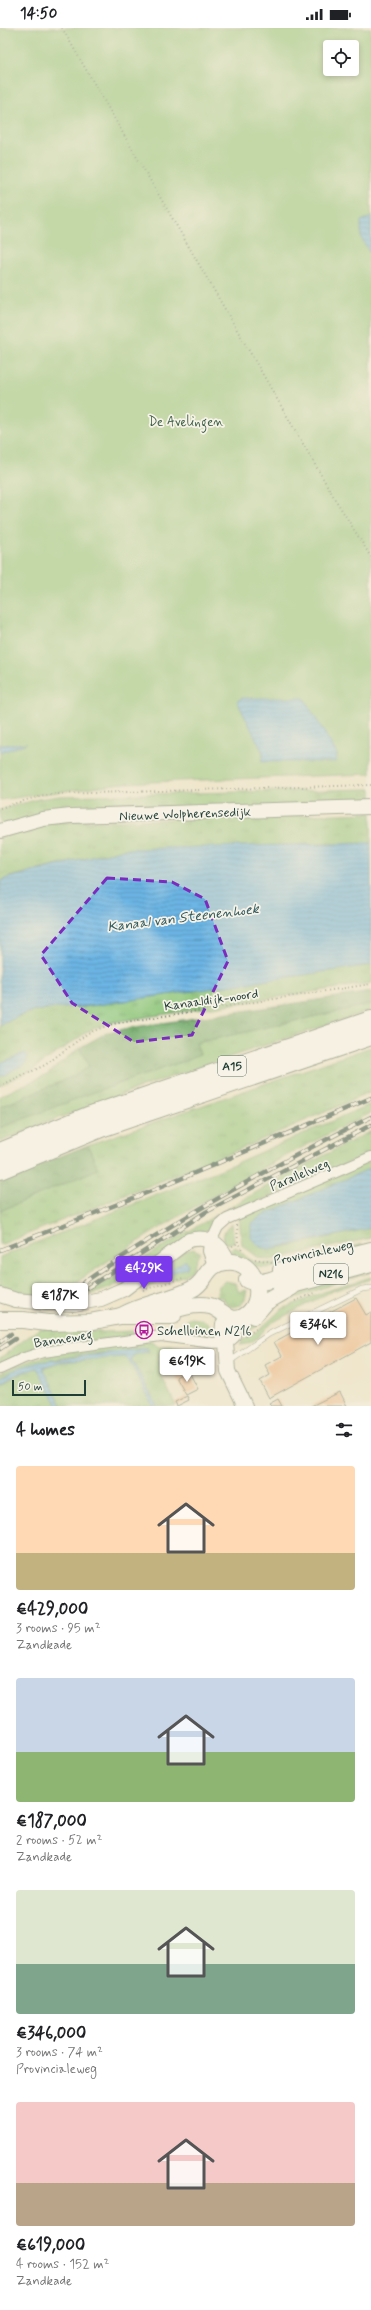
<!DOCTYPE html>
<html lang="en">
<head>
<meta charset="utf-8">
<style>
  :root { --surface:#fff; --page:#f2f2f2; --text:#202124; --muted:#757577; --accent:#7c3aed }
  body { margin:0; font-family:Mynerve,sans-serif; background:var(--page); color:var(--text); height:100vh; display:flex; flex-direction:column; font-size:15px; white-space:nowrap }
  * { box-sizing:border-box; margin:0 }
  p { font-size:13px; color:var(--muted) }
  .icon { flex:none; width:22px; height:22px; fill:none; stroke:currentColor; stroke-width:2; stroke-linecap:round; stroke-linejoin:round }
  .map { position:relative; height:1378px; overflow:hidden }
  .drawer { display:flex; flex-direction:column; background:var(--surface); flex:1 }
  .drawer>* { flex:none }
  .fabs { position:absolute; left:323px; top:12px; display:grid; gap:8px }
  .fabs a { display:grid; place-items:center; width:36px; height:36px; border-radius:4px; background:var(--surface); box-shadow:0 2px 6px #0003; font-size:20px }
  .scale { position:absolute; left:12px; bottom:10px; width:74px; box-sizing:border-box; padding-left:4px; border:2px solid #1f3d34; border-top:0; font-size:11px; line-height:14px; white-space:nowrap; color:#1f3d34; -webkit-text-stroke:3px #f7f3e8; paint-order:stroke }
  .price { position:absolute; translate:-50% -34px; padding:0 9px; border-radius:4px; background:#fff; color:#222; font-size:13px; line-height:26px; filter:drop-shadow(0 1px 2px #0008) }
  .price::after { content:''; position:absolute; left:50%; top:24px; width:12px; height:9px; margin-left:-6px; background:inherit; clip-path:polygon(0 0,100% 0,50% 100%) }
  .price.current { background:var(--accent); color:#fff }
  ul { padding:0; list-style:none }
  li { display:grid; align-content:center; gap:8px; height:212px; padding:0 16px }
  li span { display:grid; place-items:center; height:124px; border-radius:4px; color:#555 }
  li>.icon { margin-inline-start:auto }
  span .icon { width:72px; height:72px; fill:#fffc; stroke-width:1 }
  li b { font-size:17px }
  h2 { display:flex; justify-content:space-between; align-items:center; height:48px; padding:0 16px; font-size:17px }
  .status { display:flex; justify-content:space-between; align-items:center; height:28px; padding:0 20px; background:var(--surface); direction:ltr }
  .status svg { height:11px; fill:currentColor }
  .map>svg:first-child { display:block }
</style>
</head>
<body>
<div class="status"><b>14:50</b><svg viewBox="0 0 49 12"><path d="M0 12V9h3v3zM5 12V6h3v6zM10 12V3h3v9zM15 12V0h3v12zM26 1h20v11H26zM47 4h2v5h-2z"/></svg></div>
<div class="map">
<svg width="371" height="1378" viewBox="0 0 371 1378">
  <defs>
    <pattern id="grass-tufts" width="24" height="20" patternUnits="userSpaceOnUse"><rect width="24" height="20" fill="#8ec67a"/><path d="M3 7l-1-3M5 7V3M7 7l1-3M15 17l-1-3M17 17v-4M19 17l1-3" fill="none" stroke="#73a265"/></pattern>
    <pattern id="forest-crowns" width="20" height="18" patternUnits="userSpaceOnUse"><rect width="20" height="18" fill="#72ab6a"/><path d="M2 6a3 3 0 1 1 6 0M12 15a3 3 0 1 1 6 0" fill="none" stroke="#5d8c58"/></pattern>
    <pattern id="water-rules" width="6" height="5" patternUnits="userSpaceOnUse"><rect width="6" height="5" fill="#6cb5e4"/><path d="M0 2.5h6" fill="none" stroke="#5894ba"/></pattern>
  </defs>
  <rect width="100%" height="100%" fill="#f7f3e8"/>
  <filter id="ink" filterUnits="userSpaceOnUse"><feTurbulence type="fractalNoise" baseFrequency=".025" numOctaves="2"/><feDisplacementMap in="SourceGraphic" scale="8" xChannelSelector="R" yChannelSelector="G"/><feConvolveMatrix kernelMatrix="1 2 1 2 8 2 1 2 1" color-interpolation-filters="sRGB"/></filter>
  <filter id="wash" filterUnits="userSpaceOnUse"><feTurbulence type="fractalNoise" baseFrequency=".012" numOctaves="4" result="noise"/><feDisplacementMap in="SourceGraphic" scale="16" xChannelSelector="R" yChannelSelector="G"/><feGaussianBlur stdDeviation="0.9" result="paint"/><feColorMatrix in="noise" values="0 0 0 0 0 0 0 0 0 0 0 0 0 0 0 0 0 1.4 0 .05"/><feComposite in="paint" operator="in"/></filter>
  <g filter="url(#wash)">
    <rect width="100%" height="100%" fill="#efe6cc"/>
    <g fill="url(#grass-tufts)" stroke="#568257">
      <path d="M371,761V775L0,797V782L38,771L60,768Z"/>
      <path d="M371,785V815L125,821L8,849L0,865V809L52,795Z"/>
      <path d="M371,937V955L113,994L90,1002L32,1042L0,1057V1049L26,1035L25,1025L0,1035V998C32,979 47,981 83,979Z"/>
      <path d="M371,976V982C247,1024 121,1062 0,1114V1100L89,1066L187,1032L196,1015Z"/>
      <path d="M371,1019V1064L219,1130L0,1217V1183L98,1141L88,1117Z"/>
      <path d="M79,1020L90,1038L74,1048L0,1079V1068L47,1046Z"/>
      <path d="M371,1076V1085C261,1138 154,1199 54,1270L15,1265L0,1260V1229L222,1141Z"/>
      <path d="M371,1103V1125L223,1189L208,1202L199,1205C168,1224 121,1262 86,1267C178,1207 273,1153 371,1103Z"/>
      <path d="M371,1133V1140L261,1188L260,1219L269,1221L283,1219L371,1200V1210L270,1232L259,1230L242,1217L239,1189Z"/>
      <path d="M232,1195L234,1214L225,1216C221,1207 225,1200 232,1195Z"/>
      <path d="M362,1216V1219L270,1240L256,1239L229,1222L236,1219C242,1225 248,1232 256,1234C281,1240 335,1222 362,1216Z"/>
      <path d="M194,1221L200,1224L191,1243L183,1248L126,1265L185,1223Z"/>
      <path d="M371,1244L338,1254L280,1276C267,1285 258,1303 242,1305L265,1283L291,1267L318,1257Z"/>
      <path d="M371,1249V1251L332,1263L275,1293C262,1299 259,1316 240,1317L243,1312L260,1301L282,1281L326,1263Z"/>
      <path d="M226,1253L235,1255L239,1264L247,1262L245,1271L241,1277L232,1279L226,1276L223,1269L216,1270L219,1258Z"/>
      <path d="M188,1290C202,1291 208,1291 213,1305L190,1307L187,1295Z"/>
      <path d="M40,1300L103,1304L136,1303L137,1307C88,1314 44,1314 0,1337V1330Z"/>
      <path d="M152,1313L157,1318H176L213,1325L177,1341L174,1337L160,1345L176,1378H157L131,1331L134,1327L149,1323L147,1320C97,1327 45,1326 0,1350V1345C45,1321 102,1320 152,1313Z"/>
      <path d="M124,1328L129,1332L153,1378H62L43,1340L60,1334Z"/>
      <path d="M35,1339L40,1343L58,1378H0V1356Z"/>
    </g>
    <g fill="url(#forest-crowns)" stroke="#48744f">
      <path d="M371,964V976L196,1015L200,1026L187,1032L89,1066L0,1100V1079L74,1048L89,1038L79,1020L108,1004L135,999Z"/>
      <path d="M88,1117L98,1141L0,1183V1153Z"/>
    </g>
    <path fill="#8ec67a" stroke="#568257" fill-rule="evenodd" d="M0,0H371V746L122,755L0,772ZM330,19H352V41H330Z"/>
    <g fill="url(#water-rules)" stroke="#46798c">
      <path d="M371,189V227L361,210V193Z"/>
      <path d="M242,670H304L337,726L336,734H261L263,725L237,673Z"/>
      <path d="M27,715L0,725V717Z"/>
      <path d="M371,815V937L83,979C47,981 32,979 0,998V865L1,854L4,851L125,821Z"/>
      <path d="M25,1025L28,1028L26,1035L0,1049V1035Z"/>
      <path d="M371,1140V1200L269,1221L260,1219L251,1210V1196L261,1188Z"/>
      <path d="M186,1232L188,1237L187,1240L167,1246V1244Z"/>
      <path d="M147,1320L149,1323L134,1327L131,1331L157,1378H153L129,1332L124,1329L60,1334L43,1339L62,1378H58L37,1340L15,1347L0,1356V1350L18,1340L39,1334Z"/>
    </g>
    <g id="blocks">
      <g fill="#efae78">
        <path d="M356,1270L366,1287L371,1284V1314L269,1370L260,1353L270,1347L265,1337L282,1328L274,1314Z"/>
        <path d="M188,1342L198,1361L186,1367L176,1349Z"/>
        <path d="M340,1364L347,1378H311Z"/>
        <path d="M187,1368L189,1372L177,1378L175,1374Z"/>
        <path d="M278,1371L282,1378H271L269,1376Z"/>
      </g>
    </g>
  </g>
  <g filter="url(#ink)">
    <use href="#blocks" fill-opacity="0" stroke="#687869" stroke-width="1"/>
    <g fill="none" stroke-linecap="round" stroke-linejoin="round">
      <g stroke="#687869" stroke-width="6">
        <path id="lane" d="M229,1334L269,1306L362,1261L371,1260"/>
      </g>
      <g stroke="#687869" stroke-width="12">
        <g id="street">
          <path d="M211,1214L218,1199L227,1191L371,1129"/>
          <path d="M0,1341L24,1330L43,1324L161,1308L213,1315L226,1314"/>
        </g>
      </g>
      <g stroke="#687869" stroke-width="16">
        <g id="secondary">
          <path d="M0,803L43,791L71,788L371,779"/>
          <path d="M211,1214L210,1223L215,1237"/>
          <path d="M0,1267L16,1272L47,1275"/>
          <path d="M74,1276L101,1271L124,1261L189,1212C209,1207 221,1216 228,1233"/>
          <path d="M223,1296L222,1307L226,1314L228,1343L245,1378"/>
          <path d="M226,1314L233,1308L235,1297"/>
        </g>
      </g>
      <g stroke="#687869" stroke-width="18">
        <g id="primary">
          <path d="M281,1242H292L371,1222"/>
          <path d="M247,1252C259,1258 281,1250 292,1242"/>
          <path d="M281,1260L371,1236"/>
          <path d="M121,1288C144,1275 169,1273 192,1261C207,1254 205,1236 226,1234C257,1230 269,1275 243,1289C228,1296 223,1281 210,1278C196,1275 176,1280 163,1286"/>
          <path d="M254,1288L266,1274L292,1259"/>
          <path d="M0,1292H23"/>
          <path d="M48,1295L89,1294L121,1288H173"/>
        </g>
      </g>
      <g stroke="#687869" stroke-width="20">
        <g id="highway">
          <path d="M0,1124L88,1088L371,992"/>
          <path d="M0,1142L101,1100L371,1008"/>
        </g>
      </g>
      <g stroke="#687869" stroke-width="2" stroke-dasharray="1 3" stroke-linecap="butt">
        <path d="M62,0L335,471L371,529"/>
        <path d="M0,780L33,770L57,766L371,757"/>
        <path d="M0,1059L45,1037L88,1005L112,996L371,956"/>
        <path d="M237,1197L238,1215L243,1223"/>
        <path d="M232,1218L238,1215"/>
        <path d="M255,1231L272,1234"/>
        <path d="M143,1262L183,1250"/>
        <path d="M295,1273L315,1265"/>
        <path d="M245,1308L258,1300"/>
      </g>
      <use href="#lane" stroke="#fff" stroke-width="5"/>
      <use href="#street" stroke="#fff" stroke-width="10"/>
      <use href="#secondary" stroke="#fff" stroke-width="14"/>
      <use href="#primary" stroke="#fff" stroke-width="16"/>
      <use href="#highway" stroke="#fff" stroke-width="18"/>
      <g stroke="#1f3d34" stroke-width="4.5">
        <g id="rail">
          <path d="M0,1222L159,1160L371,1070"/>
          <path d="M83,1255C174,1192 272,1138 371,1089"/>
          <path d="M87,1260L206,1184L371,1097"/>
          <path d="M0,1314L11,1306"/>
          <path d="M0,1321L15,1311"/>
        </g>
      </g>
      <use href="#rail" stroke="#f7f3e8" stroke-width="3" stroke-dasharray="9" stroke-linecap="butt"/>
      <g stroke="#687869" stroke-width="16" stroke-linecap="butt">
        <path id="secondary-bridge" d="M47,1275L74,1276"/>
      </g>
      <g stroke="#687869" stroke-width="18" stroke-linecap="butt">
        <path id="primary-bridge" d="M23,1292L48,1295"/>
      </g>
      <use href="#secondary-bridge" stroke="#fff" stroke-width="14"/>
      <use href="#primary-bridge" stroke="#fff" stroke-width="16"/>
    </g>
  </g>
  <path d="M0 0H371V1378H0ZM107,850L172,854L205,871L228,933L192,1007L134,1014L72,975L41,927Z" fill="#efe6cc" fill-opacity=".55" fill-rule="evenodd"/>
  <path fill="none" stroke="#7b2cbf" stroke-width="3" stroke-dasharray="8 5" stroke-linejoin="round" d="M107,850L172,854L205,871L228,933L192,1007L134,1014L72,975L41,927Z"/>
  <defs>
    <g id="bus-ring" transform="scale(0.9)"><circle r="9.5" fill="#f7f3e8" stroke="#b5179e" stroke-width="1.5"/><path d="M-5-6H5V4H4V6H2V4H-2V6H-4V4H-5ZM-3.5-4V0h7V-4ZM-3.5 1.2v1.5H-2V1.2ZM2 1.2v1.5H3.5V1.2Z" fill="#b5179e"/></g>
  </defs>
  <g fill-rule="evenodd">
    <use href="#bus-ring" x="144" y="1302"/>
  </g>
  <g text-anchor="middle" stroke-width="3.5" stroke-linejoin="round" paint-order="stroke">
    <g fill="#f7f3e8" stroke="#60746a" stroke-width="1">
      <rect x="218" y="1028" width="28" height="20" rx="3"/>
      <rect x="314" y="1236" width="34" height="20" rx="3"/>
    </g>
    <g font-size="12" font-weight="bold" fill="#1f3d34">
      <text x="232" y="1042">A15</text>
      <text x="331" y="1250">N216</text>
    </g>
    <g font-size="13" fill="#3b5f46" stroke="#f7f3e8">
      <text x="186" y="398">De Avelingen</text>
    </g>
    <g font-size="13" fill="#1f3d34" stroke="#f7f3e8">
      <text transform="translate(185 785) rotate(-2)" y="5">Nieuwe Wolpherensedijk</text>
      <text transform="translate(211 971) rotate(-8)" y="5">Kanaaldijk-noord</text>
      <text transform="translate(299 1146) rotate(-23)" y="5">Parallelweg</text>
      <text transform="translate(313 1224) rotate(-12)" y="5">Provincialeweg</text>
      <text transform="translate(63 1310) rotate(-9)" y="5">Banneweg</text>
    </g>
    <g font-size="13" fill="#1f3d34" stroke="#f7f3e8" text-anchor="start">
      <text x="157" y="1307">Schelluinen N216</text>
    </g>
    <g font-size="14" font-style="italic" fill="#325b60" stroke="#f7f3e8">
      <text transform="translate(183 889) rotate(-7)" y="5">Kanaal van Steenenhoek</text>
    </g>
  </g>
</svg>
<div class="fabs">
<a><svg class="icon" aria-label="locate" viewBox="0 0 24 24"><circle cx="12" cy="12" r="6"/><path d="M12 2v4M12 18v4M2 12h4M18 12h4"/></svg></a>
</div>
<div class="scale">50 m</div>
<b class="price current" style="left:144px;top:1262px">€429K</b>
<b class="price" style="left:60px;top:1289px">€187K</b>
<b class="price" style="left:318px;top:1318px">€346K</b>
<b class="price" style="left:187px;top:1355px">€619K</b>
</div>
<section class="drawer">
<h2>4 homes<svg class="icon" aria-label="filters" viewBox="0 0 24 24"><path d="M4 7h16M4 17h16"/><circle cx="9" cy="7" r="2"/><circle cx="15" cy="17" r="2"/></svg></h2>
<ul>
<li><span style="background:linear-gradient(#ffd9b3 70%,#c2b280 0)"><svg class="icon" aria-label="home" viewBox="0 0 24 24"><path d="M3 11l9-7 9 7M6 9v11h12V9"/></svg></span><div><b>€429,000</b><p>3 rooms · 95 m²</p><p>Zandkade</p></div></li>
<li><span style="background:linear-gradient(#c9d6e8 60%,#8fb573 0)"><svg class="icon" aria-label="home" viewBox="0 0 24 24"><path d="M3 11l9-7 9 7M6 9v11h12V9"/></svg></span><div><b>€187,000</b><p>2 rooms · 52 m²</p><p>Zandkade</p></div></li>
<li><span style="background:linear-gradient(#dfe7d0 60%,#7fa58c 0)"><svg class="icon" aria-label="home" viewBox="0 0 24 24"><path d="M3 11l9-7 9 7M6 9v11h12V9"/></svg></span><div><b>€346,000</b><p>3 rooms · 74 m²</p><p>Provincialeweg</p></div></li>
<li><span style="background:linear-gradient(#f6c9c9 65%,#b9a48a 0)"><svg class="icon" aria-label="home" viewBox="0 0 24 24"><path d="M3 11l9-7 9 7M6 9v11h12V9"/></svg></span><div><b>€619,000</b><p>4 rooms · 152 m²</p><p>Zandkade</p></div></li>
</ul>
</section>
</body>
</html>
